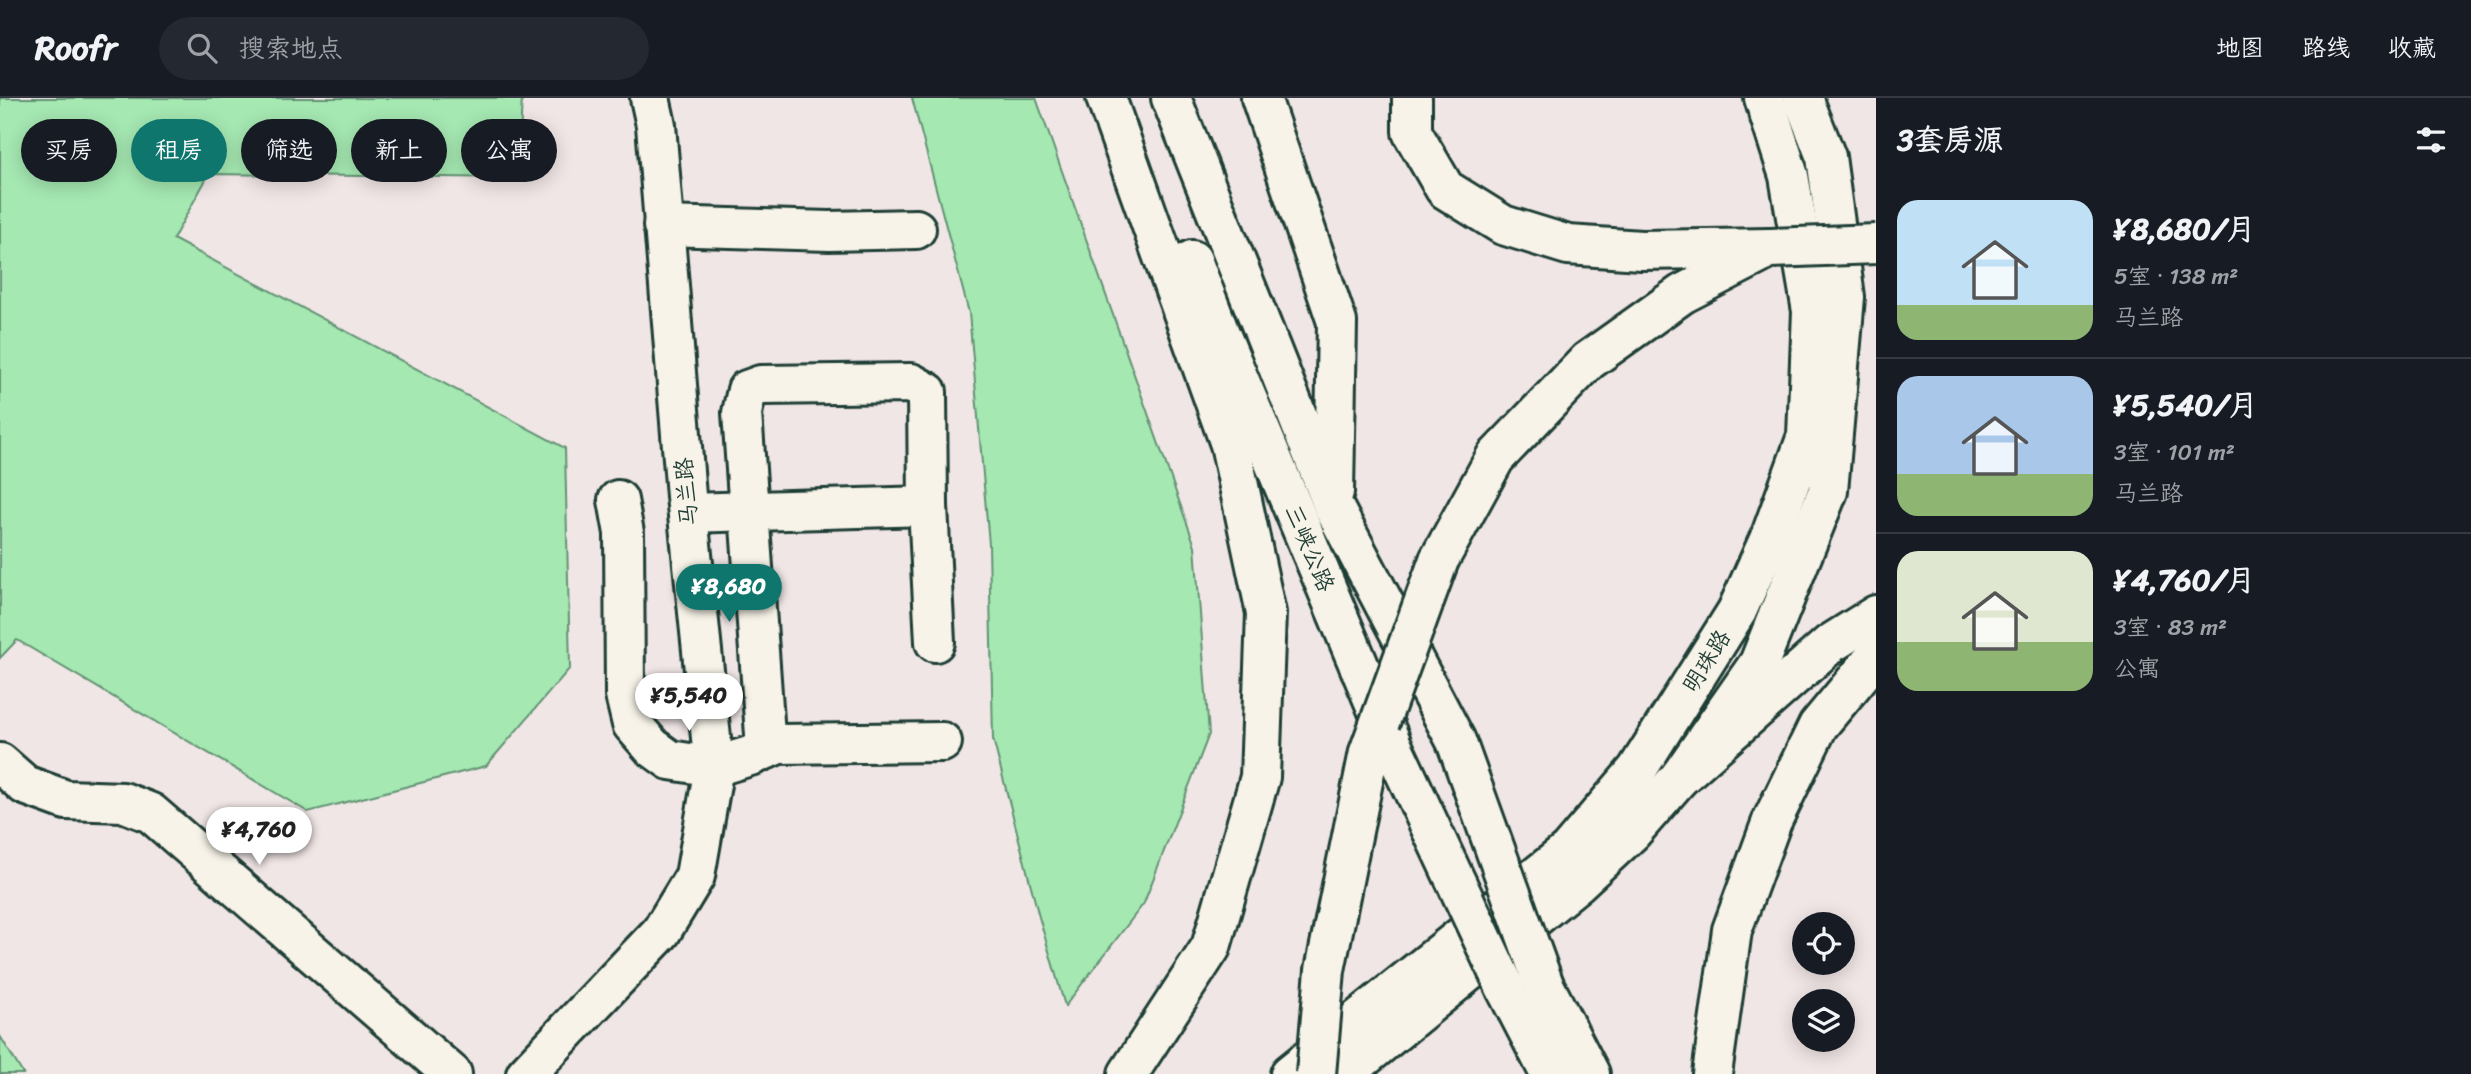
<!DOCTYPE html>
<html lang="zh">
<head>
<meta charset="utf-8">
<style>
  :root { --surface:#171b24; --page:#242831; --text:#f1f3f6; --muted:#9ea1a6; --line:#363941; --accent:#0f766e }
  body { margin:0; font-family:Sriracha,"LXGW WenKai TC",sans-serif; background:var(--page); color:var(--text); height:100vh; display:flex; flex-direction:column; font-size:26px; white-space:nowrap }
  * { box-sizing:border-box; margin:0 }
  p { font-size:23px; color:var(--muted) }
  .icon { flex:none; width:38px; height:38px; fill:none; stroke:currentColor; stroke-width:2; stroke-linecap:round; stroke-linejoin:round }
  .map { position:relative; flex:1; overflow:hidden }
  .sheet { display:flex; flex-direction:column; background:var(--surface); width:595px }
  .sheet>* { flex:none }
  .banner { position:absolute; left:21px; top:21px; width:665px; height:63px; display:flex; gap:14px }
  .fabs { position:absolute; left:1792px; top:814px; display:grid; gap:14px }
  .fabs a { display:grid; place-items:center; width:63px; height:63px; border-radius:50%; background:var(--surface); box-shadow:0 4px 18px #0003; font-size:35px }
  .price { position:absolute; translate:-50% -60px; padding:0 16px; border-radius:24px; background:#fff; color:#222; font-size:23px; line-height:46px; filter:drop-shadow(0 2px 4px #0008) }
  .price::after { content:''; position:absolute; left:50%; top:42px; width:21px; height:16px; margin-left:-10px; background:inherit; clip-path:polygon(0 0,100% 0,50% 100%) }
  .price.active { background:var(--accent); color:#fff }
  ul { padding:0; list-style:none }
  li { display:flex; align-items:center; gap:21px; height:175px; padding:0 21px }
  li+li { border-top:2px solid var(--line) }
  li span { display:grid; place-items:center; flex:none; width:196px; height:140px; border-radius:21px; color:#555 }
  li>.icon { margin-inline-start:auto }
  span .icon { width:84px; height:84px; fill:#fffc; stroke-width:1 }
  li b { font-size:30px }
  h2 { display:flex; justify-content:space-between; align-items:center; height:84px; padding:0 21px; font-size:30px }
  .tag { padding:0 24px; border-radius:32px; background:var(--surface); box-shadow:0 4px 18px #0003; font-size:24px; line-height:63px }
  .tag.active { background:var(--accent); color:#fff }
  header { display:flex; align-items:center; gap:42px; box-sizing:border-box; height:98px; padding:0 35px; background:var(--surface); border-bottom:2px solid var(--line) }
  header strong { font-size:33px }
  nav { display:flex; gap:38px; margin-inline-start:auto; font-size:24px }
  .search { width:490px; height:63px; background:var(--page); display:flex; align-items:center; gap:18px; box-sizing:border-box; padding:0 24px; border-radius:38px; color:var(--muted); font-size:26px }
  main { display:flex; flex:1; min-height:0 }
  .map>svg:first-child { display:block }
</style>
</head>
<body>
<header>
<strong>Roofr</strong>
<div class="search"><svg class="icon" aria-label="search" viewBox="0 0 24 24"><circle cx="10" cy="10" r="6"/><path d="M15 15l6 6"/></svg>搜索地点</div>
<nav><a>地图</a><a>路线</a><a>收藏</a></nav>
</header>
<main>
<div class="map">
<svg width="1876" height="976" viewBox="0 0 1876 976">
  <rect width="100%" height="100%" fill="#f1e6e6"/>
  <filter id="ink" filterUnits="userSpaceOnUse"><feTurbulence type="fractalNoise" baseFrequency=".0143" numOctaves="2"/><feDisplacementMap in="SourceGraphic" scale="14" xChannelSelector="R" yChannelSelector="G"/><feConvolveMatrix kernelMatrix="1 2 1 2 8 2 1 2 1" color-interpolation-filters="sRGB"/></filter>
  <g filter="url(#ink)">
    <g fill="#a5e8b2" stroke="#629273" stroke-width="2">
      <path d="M0,0H522L518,80L209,76L173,141L565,350L570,570L486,668L308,714L17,542L0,560Z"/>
      <path d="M912,0H1036L1195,448L1209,636L1144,805L1065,908L1039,819L993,641L989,446L969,215Z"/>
      <path d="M0,938L23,976H0Z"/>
    </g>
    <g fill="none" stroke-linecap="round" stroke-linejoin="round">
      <g stroke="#1f3d34" stroke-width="44">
        <g id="minor">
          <path d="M663,128L829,133L916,131"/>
          <path d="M618,402L624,435L625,597L632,626L652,649L670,662L714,669L753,657L778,646L942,644"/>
          <path d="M688,415L928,408"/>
          <path d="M766,651L742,315L747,292L761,287L911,285L927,294L928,408L935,544"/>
          <path d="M0,665L25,687L66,702L123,704L151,715L452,976"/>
          <path d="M526,976L661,834L695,778L714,669L686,398L656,27L650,0"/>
        </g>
      </g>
      <g stroke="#1f3d34" stroke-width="44">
        <g id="major">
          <path d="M1412,0V34L1445,91L1503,127L1568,147L1641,152L1771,150"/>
          <path d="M1290,976L1568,753L1637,672L1737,513L1771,437L1807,338L1812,213L1789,78L1764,0"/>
          <path d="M1344,976L1577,785L1632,734L1679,680L1830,546L1876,517"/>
        </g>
      </g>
      <g stroke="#1f3d34" stroke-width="44">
        <g id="highway">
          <path d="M1106,0L1230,346L1266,515L1260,679L1211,849L1128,976"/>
          <path d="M1171,0L1334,410L1456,643"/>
          <path d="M1261,0L1337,224L1334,394"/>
          <path d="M1192,162L1219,233L1391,644"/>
          <path d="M1439,462L1495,360L1588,263L1682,196L1771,150"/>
          <path d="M1679,680L1759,565L1828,393L1845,199L1826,59L1803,0"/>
          <path d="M1544,887L1590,976"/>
          <path d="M1507,893L1550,976"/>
          <path d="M1712,976L1732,832L1772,723L1818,628L1876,558"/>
        </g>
      </g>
      <use href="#minor" stroke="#f7f3e8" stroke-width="38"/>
      <use href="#major" stroke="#f7f3e8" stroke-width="38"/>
      <use href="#highway" stroke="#f7f3e8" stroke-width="38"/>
      <g stroke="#1f3d34" stroke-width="44" stroke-linecap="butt">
        <path id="major-bridge" d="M1771,150L1876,146"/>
      </g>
      <g stroke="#1f3d34" stroke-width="44" stroke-linecap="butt">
        <g id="highway-bridge">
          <path d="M1456,643L1544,887"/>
          <path d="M1393,649L1507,893"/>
          <path d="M1316,976L1325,872L1369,654L1439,462"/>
        </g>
      </g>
      <use href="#major-bridge" stroke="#f7f3e8" stroke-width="38"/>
      <use href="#highway-bridge" stroke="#f7f3e8" stroke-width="38"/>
    </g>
  </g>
  <g text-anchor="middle" stroke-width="5" stroke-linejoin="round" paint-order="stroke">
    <g font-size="23" fill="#1f3d34" stroke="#f7f3e8">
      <text transform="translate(686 394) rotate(-95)" y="8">马兰路</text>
      <text transform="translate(1310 450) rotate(67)" y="8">三峡公路</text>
      <text transform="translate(1706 563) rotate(-58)" y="8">明珠路</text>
    </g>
  </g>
</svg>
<div class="fabs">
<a><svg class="icon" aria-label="locate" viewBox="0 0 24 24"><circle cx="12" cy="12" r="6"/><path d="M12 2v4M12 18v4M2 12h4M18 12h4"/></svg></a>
<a><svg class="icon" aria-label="layers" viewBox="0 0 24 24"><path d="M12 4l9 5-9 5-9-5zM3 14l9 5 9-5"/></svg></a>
</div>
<b class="price active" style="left:729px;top:526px">¥8,680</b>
<b class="price" style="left:689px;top:635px">¥5,540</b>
<b class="price" style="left:259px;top:769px">¥4,760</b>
<div class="banner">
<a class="tag">买房</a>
<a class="tag active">租房</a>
<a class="tag">筛选</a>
<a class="tag">新上</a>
<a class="tag">公寓</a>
</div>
</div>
<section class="sheet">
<h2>3套房源<svg class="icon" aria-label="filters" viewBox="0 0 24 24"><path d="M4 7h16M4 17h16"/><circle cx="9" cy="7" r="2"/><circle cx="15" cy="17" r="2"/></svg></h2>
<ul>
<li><span style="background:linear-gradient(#bfe0f5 75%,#8fb573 0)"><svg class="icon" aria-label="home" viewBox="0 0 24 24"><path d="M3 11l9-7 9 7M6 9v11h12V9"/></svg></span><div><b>¥8,680/月</b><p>5室 · 138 m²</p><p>马兰路</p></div></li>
<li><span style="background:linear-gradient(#a9c7e8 70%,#8fb573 0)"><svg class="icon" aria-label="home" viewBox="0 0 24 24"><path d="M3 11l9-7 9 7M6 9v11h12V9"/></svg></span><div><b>¥5,540/月</b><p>3室 · 101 m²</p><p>马兰路</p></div></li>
<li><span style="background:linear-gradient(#dfe7d0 65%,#8fb573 0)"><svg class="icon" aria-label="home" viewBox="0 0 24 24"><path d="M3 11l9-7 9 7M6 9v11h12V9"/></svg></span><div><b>¥4,760/月</b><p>3室 · 83 m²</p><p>公寓</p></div></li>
</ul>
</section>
</main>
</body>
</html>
